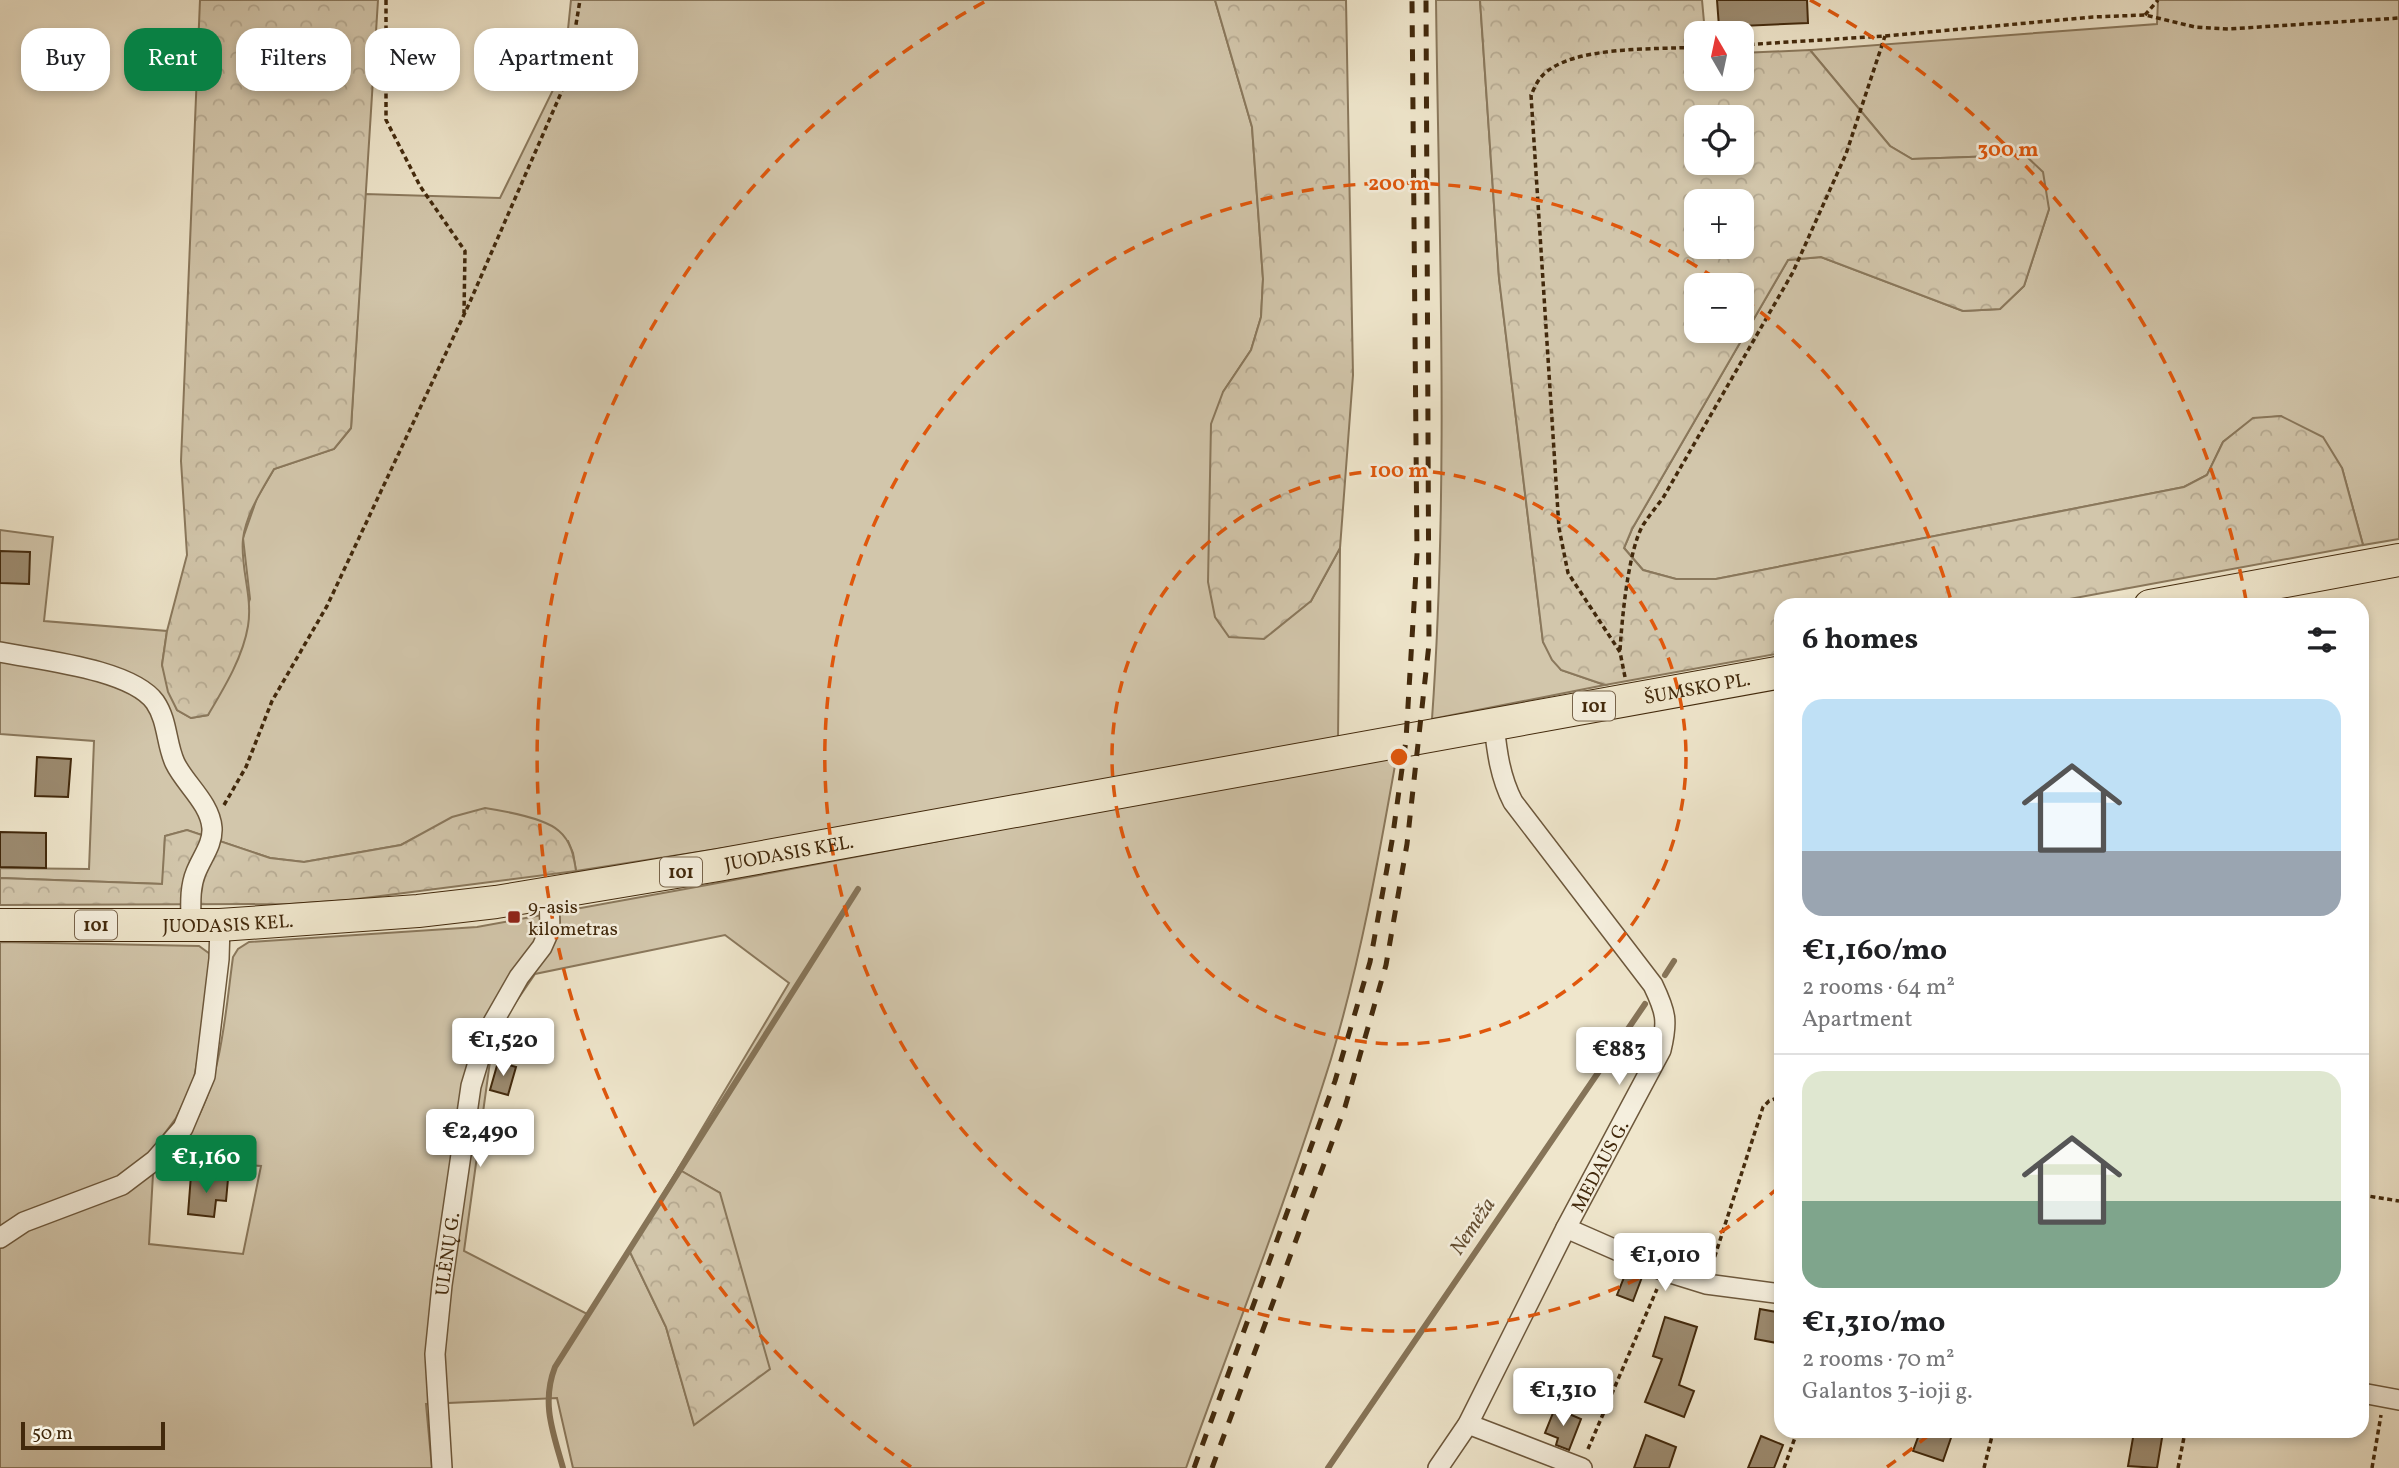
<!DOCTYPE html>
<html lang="en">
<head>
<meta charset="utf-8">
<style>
  :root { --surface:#fff; --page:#f2f2f2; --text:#202124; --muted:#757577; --line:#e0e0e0; --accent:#0b8043 }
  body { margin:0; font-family:Vollkorn,serif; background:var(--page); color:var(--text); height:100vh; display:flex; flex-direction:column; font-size:26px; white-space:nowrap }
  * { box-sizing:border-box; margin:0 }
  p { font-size:23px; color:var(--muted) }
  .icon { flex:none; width:38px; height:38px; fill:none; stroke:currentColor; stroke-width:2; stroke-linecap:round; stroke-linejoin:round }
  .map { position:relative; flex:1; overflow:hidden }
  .panel { position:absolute; left:1774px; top:598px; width:595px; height:840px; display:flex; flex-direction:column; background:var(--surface); border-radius:21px; box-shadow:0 4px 10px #0003 }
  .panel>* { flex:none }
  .top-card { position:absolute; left:21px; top:28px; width:665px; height:63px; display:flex; gap:14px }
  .needle { width:46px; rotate:351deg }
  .fabs { position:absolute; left:1684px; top:21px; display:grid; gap:14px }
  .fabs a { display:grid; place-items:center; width:70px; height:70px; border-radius:14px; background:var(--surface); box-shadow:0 4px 10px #0003; font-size:35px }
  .scale { position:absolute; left:21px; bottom:18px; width:144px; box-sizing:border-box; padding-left:7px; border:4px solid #42290c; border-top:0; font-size:19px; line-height:24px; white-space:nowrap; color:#42290c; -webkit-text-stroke:5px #f5efde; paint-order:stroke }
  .price { position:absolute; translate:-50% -60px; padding:0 16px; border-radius:7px; background:#fff; color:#222; font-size:23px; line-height:46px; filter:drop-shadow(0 2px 4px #0008) }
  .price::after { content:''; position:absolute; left:50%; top:42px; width:21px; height:16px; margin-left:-10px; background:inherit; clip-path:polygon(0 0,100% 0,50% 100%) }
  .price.active { background:var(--accent); color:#fff }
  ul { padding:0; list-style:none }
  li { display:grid; align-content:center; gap:14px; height:371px; padding:0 28px }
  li+li { border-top:2px solid var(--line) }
  li span { display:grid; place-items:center; height:217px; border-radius:21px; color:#555 }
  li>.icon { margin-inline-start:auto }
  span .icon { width:126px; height:126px; fill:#fffc; stroke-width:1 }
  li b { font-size:30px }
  h2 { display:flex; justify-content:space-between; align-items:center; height:84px; padding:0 28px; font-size:30px }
  .tag { padding:0 24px; border-radius:21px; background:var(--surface); box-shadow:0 4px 10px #0003; font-size:24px; line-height:63px }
  .tag.active { background:var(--accent); color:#fff }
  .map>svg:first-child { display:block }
</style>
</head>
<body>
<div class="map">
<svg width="2399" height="1468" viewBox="0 0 2399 1468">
  <defs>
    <pattern id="forest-crowns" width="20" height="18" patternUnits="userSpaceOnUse" patternTransform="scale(1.75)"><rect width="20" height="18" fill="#d2c6ab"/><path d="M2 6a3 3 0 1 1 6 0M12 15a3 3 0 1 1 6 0" fill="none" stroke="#b6aa92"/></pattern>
  </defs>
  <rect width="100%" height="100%" fill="#efe6cc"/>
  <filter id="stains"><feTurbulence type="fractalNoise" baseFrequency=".00286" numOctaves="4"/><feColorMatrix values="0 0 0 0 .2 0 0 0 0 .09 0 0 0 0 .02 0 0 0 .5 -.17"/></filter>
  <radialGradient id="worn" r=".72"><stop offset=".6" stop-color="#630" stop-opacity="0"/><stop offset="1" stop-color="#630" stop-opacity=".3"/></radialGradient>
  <g fill="#d2c6ab" stroke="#8a785c" stroke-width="2" fill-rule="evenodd">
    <path d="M571,0H1215L1252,127L1263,279L1261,317L1251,350L1223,392L1311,601L1340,548L1338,739L859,827L576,871L573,853L568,841L420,835L401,845L304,862L270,858L187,830L165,836L163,884L0,878V868L89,869L94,741L0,734V530L53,537L44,621L167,631L162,665L177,710L191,718L208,715L250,599L243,538L257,498L274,469L334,449L351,428L365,194L500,198L554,88L567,39Z"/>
    <path d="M1436,0H1480L1499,278L1543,642L1561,670L1605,685L1432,719C1449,480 1439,239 1436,0Z"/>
    <path d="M2158,0H2399V539L2363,545L2342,468L2281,416L2253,419L2223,442L2207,475L2184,487L1716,579H1676L1643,570L1624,548L1632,529L1788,260L1821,257L1963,311L2000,309L2024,286L2049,209L2025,155L1912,159L1890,146L1810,50L2157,24Z"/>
    <path d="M1397,754C1379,856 1361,959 1331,1059C1288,1197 1235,1332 1186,1468H573L557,1398L426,1404L432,1468H0V1246L41,1223L153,1174L149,1244L243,1254L261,1166L166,1158C174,1149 185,1140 191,1130C222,1079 225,1015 233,957L238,949L249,942L477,927L707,885ZM725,935L789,983L678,1169L720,1193L694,1424L666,1327L629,1250L589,1315L464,1251L491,1054L507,1015L535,974Z"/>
    <path d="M0,942L199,946L210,954L213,975L193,1084L176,1118L156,1145L138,1167L113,1182L34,1208L0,1226Z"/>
  </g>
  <g fill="url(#forest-crowns)" stroke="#8a785c" stroke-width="2" fill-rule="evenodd">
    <path d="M200,0H378L351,428L334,449L274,469C262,490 246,514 243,539C240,568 253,596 248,626C243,657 224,688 208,715L191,718L177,710L168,692L162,665L167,631L187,555L181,461Z"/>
    <path d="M1215,0H1346L1353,375L1340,548L1311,601L1264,639L1229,637L1215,617L1208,582L1211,424L1223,392L1251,350L1261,317L1263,279L1252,127Z"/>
    <path d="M1480,0H1702L1705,33H1696V79H1741V53L1810,50L1890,146L1912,159L2025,155L2043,172L2049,209L2024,286L2000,309L1963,311L1821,257L1788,260L1632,529L1624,548L1643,570L1676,579H1716L2184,487L2207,475L2223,442L2253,418L2281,416L2323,437L2342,468L2363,545L2037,605L1782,606L1781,653L1605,685L1561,670L1552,660L1543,642L1499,278ZM1696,117H1741V163H1696ZM1741,201V247H1696V201ZM1696,285H1741V331H1696Z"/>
    <path d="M485,808C504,811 545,818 559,831C571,841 574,857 576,871L349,900L291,904L0,905V878L162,884L165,836L187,830L270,858L304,862L401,845L452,817Z"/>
    <path d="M678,1169L720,1193L770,1369L694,1425L666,1327L629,1250Z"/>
  </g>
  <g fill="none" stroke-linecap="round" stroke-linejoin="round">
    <g stroke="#867458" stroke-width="6">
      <path d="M1665,975L1674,961"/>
      <path d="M563,1468C553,1432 541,1403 555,1367L858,889"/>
      <path d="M1328,1468L1645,1004"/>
    </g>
  </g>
  <g fill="#9c8b70" stroke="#42290c" stroke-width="2">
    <path d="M1717,0H1807L1808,23L1719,27Z"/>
    <path d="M0,551L30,552L29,584L0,583Z"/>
    <path d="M37,757L71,759L68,797L35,796Z"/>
    <path d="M0,832L46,833V868L0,867Z"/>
    <path d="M498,1062L516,1067L508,1095L490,1090Z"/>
    <path d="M191,1175L228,1179L226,1201L216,1200L214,1217L188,1214Z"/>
    <path d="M1627,1270L1642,1277L1633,1301L1617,1295Z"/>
    <path d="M1760,1309L1782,1313V1344L1755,1339Z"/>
    <path d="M1665,1317L1697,1327L1679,1385L1694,1391L1684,1417L1645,1402L1662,1359L1653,1356Z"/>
    <path d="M1555,1408L1581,1419L1569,1450L1556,1445L1558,1438L1545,1433Z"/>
    <path d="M1920,1432H1953L1943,1461L1913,1451Z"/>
    <path d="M2134,1432H2163L2157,1468L2128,1466Z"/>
    <path d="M1646,1435L1676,1447L1669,1468H1634Z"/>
    <path d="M1761,1436L1783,1445L1774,1468H1748Z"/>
  </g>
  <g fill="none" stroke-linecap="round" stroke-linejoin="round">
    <g stroke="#6d583c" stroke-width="22">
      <g id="minor">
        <path d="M0,652C39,660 131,669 155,702C168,721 166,744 175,763C185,784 210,803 212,828C213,844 202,857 196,872C189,889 191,907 191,925"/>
        <path d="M1566,1228L1664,1271L1706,1284L1782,1294"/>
        <path d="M0,1238L24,1222L122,1185L155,1160L183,1128L205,1076L219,959L220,925"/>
        <path d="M2362,1393L2399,1400"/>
        <path d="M1468,1424L1582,1468"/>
        <path id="s1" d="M442,1468L435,1354L442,1285L471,1086L487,1033L519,977L542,947L550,929L549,893"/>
        <path id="s2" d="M1438,1468L1468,1424L1566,1228L1661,1050C1668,1021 1666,1012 1653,985L1513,802C1500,777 1497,752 1494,725"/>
      </g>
    </g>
    <g stroke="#42290c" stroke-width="34">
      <g id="primary">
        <path d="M2150,606L2399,560"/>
        <path id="s3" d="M0,925H220L418,911L496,902L718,865L1782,672"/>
      </g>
    </g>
    <g stroke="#42290c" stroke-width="3.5" stroke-dasharray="5 3.5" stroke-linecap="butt">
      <path d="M386,0V120L420,186L465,251L464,313"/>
      <path d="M2145,15L2158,0"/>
      <path d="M1741,45L1885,36L2093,17L2145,15L2195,27L2228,29L2399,18"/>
      <path d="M1620,650C1622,619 1628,551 1643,525C1649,516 1656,507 1663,498L1793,272L1846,154L1885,36"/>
      <path d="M1625,677L1620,652L1568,573L1559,528L1531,95C1534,89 1537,81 1542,76C1571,45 1655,50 1696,47"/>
      <path d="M224,805L246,767L272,701L327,606L469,304L561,93L570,61L580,0"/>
      <path d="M2362,1195L2399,1201"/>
      <path d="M1712,1265L1763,1107L1769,1101L1782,1096"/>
      <path d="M1588,1449L1657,1289"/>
      <path d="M1784,1468L1797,1432"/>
      <path d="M1984,1468L1993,1432"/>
      <path d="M2178,1468L2185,1432"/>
      <path d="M2372,1468L2381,1415"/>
    </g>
    <use href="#minor" stroke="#f5efde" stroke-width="19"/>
    <use href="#primary" stroke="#efe6cc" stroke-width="32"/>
    <g stroke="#42290c" stroke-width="5" stroke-dasharray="12 12" stroke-linecap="butt">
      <path d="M1194,1468L1335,1081L1370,962L1392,841L1406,740L1417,554L1412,0"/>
      <path d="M1212,1468L1345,1107L1386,965L1407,844L1429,644L1426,0"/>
    </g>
  </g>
  <g fill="none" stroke="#e0570c" stroke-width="3.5" stroke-dasharray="12 9">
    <circle cx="1399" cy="757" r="287"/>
    <path d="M1779 1187A574 574 0 1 1 1724 284M1744 299A574 574 0 0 1 1952 604"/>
    <path d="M1929 1435A861 861 0 0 1 1887 1467M911 1467A861 861 0 0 1 988 0M1810 0A861 861 0 0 1 2246 600"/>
  </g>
  <rect fill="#8f2418" stroke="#f5efde" stroke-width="2.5" x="507" y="910" width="14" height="14" rx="3.5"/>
  <g text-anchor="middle" stroke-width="5" stroke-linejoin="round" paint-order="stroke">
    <g fill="#f5efde" stroke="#78644b" stroke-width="2">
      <rect x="1573" y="691.5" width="42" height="29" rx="5"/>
      <rect x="660" y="857.5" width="42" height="29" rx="5"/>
      <rect x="75" y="910.5" width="42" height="29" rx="5"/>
    </g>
    <g font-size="18" font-weight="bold" fill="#42290c">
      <text x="1594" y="712">101</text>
      <text x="681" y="878">101</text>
      <text x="96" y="931">101</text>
    </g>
    <g font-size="19" fill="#42290c" stroke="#f5efde">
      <text dy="7" stroke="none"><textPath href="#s3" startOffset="1717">ŠUMSKO PL.</textPath></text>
      <text dy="7" stroke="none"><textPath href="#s3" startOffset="794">JUODASIS KEL.</textPath></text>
      <text dy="7" stroke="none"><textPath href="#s3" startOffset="228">JUODASIS KEL.</textPath></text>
      <text dy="7" stroke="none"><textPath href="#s2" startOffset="343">MEDAUS G.</textPath></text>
      <text dy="7" stroke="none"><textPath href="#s1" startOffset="215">ULĖNŲ G.</textPath></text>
    </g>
    <g font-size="19" fill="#42290c" stroke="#f5efde" text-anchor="start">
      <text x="528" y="913">9-asis<tspan x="528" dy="22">kilometras</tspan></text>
    </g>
    <g font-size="21" font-style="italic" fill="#644e32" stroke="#f5efde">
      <text transform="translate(1472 1226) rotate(-56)" y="7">Nemėža</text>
    </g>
  </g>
  <circle cx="1399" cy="757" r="10" fill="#e0570c" stroke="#f5efde" stroke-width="3.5"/>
  <g font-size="21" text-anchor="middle" font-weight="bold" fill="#e0570c" stroke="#f5efde" stroke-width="5" stroke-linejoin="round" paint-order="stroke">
    <text x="2008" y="156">300 m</text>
    <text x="1399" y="190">200 m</text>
    <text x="1399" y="477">100 m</text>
  </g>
  <rect width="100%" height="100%" filter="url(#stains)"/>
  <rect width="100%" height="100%" fill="url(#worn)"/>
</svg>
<div class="fabs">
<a><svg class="needle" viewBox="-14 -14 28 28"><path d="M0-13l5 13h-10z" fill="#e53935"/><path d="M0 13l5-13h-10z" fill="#757577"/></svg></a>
<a><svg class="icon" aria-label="locate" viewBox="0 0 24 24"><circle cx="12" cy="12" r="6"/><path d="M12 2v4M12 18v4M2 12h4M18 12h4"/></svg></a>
<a>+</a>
<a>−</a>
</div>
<div class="scale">50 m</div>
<b class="price" style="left:503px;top:1078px">€1,520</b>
<b class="price" style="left:1619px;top:1087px">€883</b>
<b class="price" style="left:480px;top:1169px">€2,490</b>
<b class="price active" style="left:206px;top:1195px">€1,160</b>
<b class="price" style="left:1665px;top:1293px">€1,010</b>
<b class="price" style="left:1563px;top:1428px">€1,310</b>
<div class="top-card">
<a class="tag">Buy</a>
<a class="tag active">Rent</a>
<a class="tag">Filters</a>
<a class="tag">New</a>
<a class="tag">Apartment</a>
</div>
<section class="panel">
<h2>6 homes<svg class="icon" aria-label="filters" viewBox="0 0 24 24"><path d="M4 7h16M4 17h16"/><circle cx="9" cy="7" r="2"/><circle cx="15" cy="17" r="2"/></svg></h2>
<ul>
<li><span style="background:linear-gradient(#bfe0f5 70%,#9aa5b1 0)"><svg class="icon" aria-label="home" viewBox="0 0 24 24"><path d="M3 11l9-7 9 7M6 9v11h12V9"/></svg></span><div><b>€1,160/mo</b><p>2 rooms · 64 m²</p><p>Apartment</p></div></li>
<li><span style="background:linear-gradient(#dfe7d0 60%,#7fa58c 0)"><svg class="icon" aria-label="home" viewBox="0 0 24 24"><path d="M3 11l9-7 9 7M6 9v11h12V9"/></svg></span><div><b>€1,310/mo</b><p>2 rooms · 70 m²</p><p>Galantos 3-ioji g.</p></div></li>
</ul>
</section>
</div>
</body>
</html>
